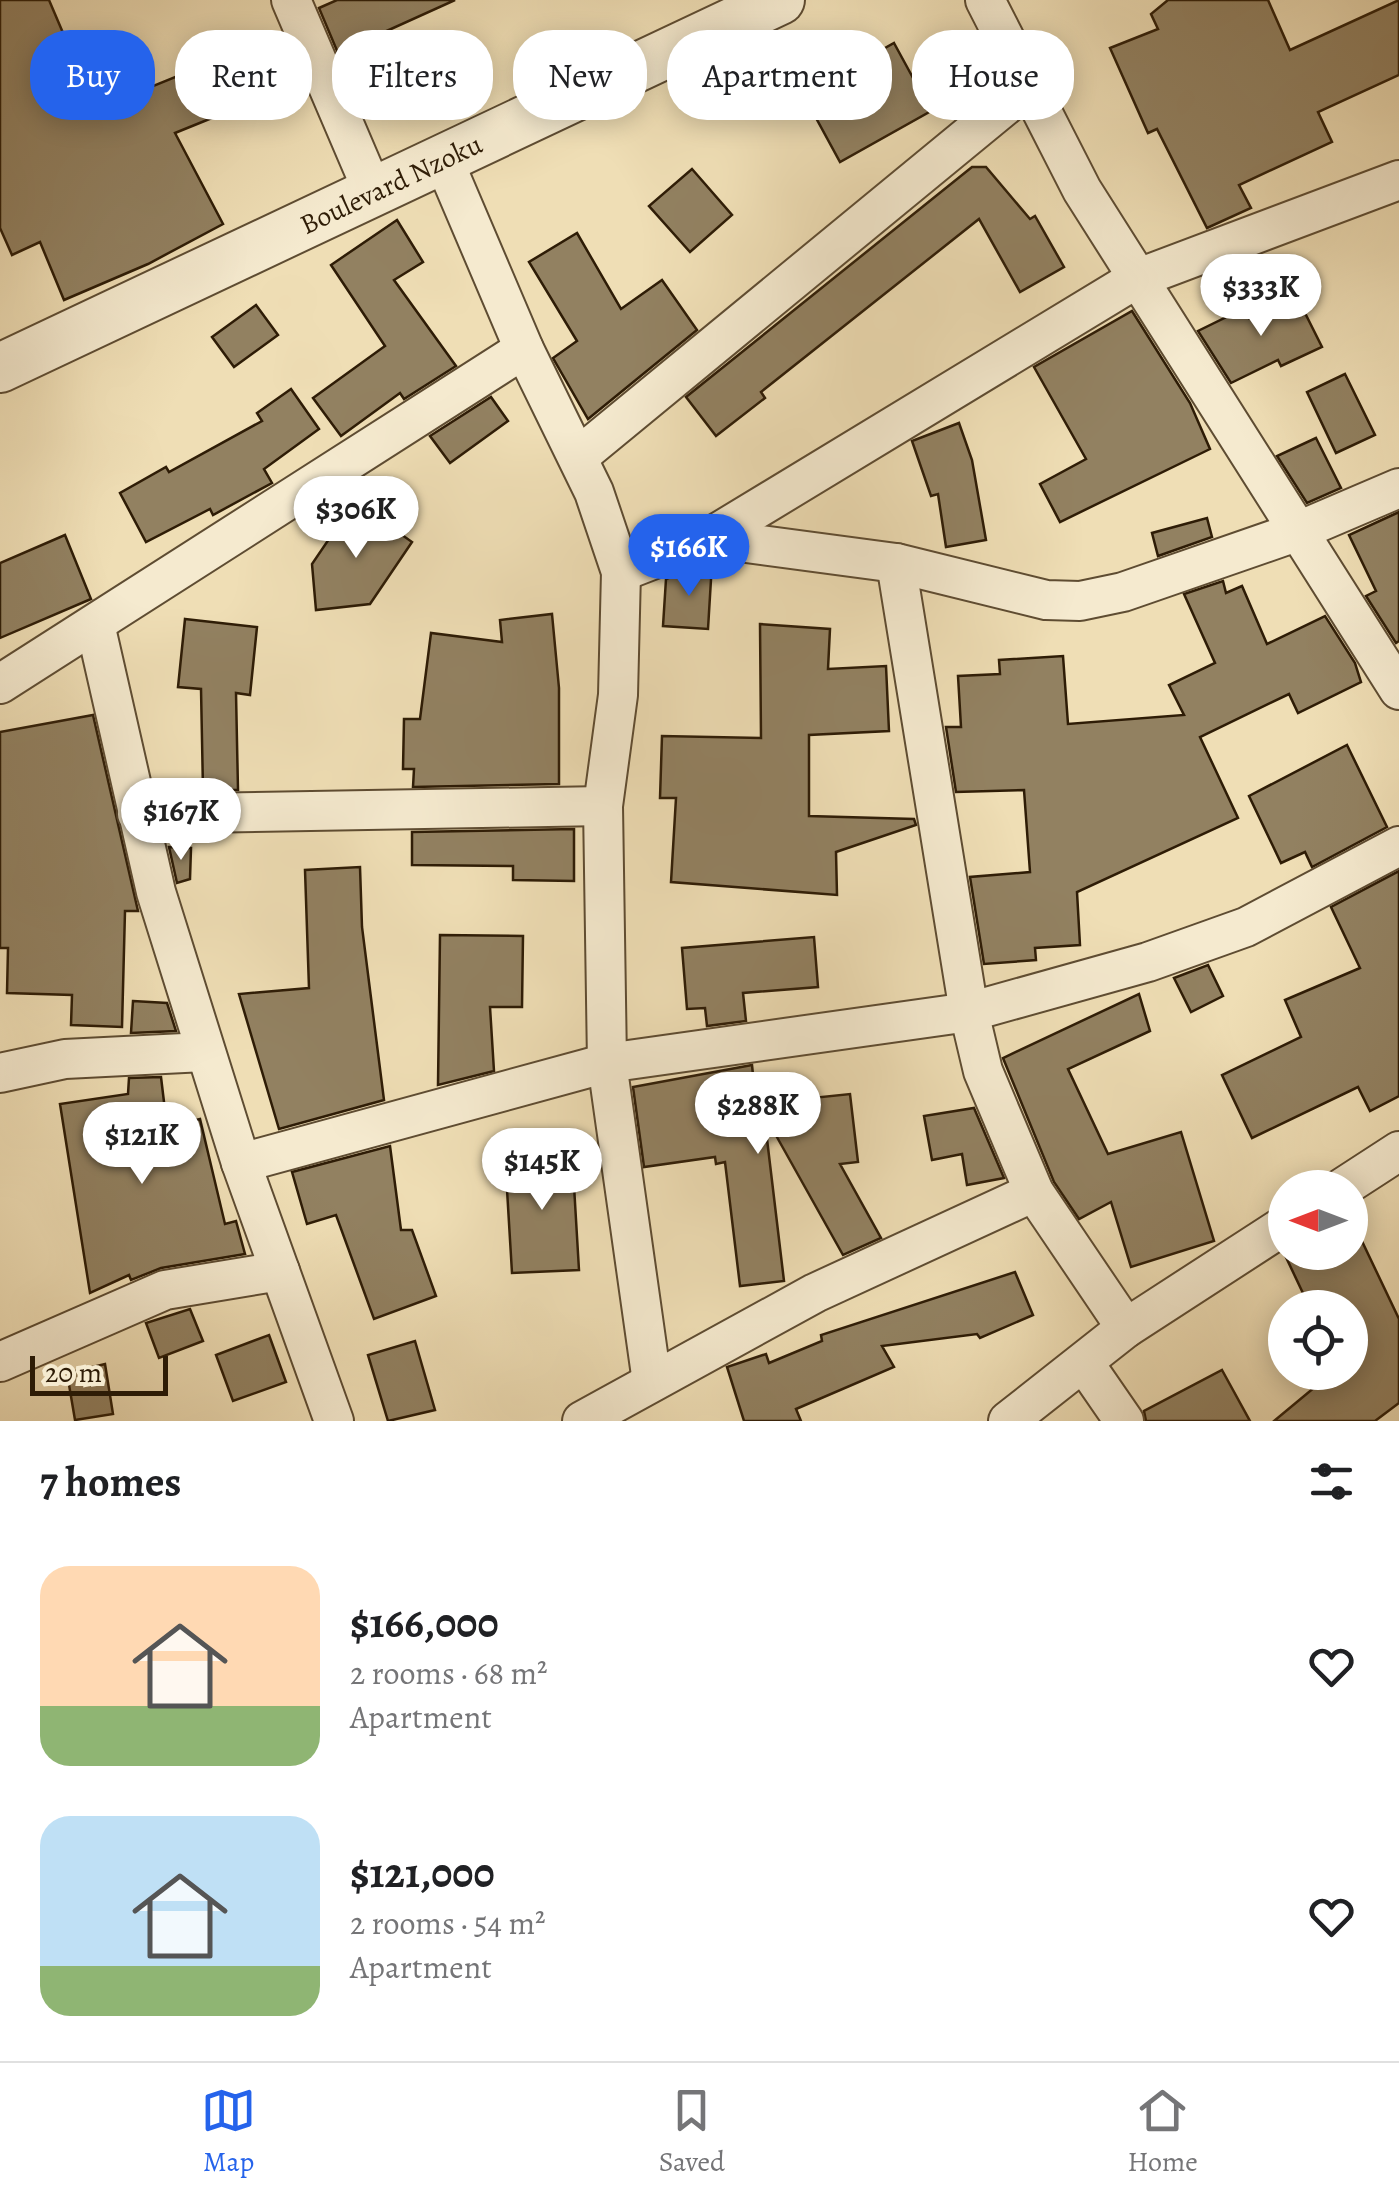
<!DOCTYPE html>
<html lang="en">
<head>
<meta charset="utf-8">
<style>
  :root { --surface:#fff; --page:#f6f6f6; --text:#202124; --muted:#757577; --line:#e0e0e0; --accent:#2563eb }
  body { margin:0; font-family:Alegreya,serif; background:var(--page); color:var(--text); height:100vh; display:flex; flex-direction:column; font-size:38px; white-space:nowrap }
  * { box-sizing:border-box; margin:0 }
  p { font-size:32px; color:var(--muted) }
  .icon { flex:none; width:55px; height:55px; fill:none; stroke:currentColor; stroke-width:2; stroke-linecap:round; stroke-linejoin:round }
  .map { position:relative; height:1421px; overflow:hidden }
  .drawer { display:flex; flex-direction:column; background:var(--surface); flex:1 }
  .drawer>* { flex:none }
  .banner { position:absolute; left:30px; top:30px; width:1340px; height:90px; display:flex; gap:20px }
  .needle { width:65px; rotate:270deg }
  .tools { position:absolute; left:1268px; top:1170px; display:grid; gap:20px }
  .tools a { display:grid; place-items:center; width:100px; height:100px; border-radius:50%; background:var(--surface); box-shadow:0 5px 25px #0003; font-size:50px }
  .scale { position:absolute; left:30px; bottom:25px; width:138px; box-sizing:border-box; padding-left:10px; border:5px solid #2e1c06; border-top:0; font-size:28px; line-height:35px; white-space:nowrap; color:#2e1c06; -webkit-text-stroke:8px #f5eacf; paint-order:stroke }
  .price { position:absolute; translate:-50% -85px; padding:0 22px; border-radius:35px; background:#fff; color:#222; font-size:32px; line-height:65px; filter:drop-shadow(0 2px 5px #0008) }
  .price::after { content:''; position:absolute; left:50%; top:60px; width:30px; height:22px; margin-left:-15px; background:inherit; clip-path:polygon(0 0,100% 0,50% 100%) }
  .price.current { background:var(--accent); color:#fff }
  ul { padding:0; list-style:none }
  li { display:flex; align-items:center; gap:30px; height:250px; padding:0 40px }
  li span { display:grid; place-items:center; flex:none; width:280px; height:200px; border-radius:30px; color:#555 }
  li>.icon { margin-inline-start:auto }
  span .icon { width:120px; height:120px; fill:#fffc; stroke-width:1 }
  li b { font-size:42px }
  h2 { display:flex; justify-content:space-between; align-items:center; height:120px; padding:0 40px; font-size:42px }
  .tag { padding:0 35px; border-radius:40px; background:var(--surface); box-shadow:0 5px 25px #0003; font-size:35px; line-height:90px }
  .tag.current { background:var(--accent); color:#fff }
  .tab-bar { display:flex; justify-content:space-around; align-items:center; height:140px; border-top:2px solid var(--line); background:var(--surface); font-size:28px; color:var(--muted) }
  .tab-bar a { display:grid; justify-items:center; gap:5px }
  .tab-bar .current { color:var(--accent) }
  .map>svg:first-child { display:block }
</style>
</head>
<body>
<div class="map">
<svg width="1399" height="1421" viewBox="0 0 1399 1421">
  <rect width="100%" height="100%" fill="#efdeb5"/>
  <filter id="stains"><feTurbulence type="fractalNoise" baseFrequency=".002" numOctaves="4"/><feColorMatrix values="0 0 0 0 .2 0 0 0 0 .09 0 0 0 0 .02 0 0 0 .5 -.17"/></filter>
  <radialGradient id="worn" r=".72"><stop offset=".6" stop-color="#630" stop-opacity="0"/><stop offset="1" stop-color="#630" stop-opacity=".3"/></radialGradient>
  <g fill="#928161" stroke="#2e1c06" stroke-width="2.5">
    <path d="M0,0H49L95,108L147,79L151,87L281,34L297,71L283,77L288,87L175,133L223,224L148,264L64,300L40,242L12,255L0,228Z"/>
    <path d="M337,0H455L338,53L319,8Z"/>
    <path d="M1168,0H1268L1290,50L1399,0V75L1318,112L1332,142L1239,185L1251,208L1207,228L1157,129L1148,133L1110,48L1158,29L1151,14Z"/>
    <path d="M894,43L931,111L840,162L803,94Z"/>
    <path d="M972,167H986L1030,219L1035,216L1064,267L1020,292L979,219L761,392L765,398L716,436L686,397Z"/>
    <path d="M692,169L732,215L690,252L649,206Z"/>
    <path d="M397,220L423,262L394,280L456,366L404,399L400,393L341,436L313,398L385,346L331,265Z"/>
    <path d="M577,233L621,309L662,280L697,330L588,419L553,358L577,341L529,262Z"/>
    <path d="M1296,295L1322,347L1281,366L1278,360L1231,383L1198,331L1245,308L1249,318Z"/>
    <path d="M256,305L278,335L234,367L212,337Z"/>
    <path d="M1132,311L1190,403L1210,449L1060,522L1040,484L1086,459L1034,367Z"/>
    <path d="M1345,374L1375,435L1336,453L1307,392Z"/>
    <path d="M291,389L319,429L264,469L272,483L213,515L210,509L146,542L120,493L166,467L169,472L262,421L257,413Z"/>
    <path d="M491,397L508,421L450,463L430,436Z"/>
    <path d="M959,423L972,460L986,540L946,547L938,494L931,496L912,441Z"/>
    <path d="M1316,438L1341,488L1307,503L1277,456Z"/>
    <path d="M350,508H364L412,542L370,604L316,610L312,564Z"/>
    <path d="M1399,512V641L1396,643L1366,596L1376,591L1349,535Z"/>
    <path d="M1207,518L1212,537L1158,556L1152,533Z"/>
    <path d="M65,535L91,599L0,638V563Z"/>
    <path d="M707,563H712L708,629L663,626L666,579Z"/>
    <path d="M1223,581L1226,593L1242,586L1267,644L1325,616L1355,663L1361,682L1298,713L1289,694L1200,737L1238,818L1077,892L1080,945L1035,948L1036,960L984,964L970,877L1030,872L1024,790L956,792L946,727H961L958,676L1000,674L999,660L1063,656L1068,724L1184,715L1169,685L1215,663L1184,594Z"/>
    <path d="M552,614L559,688V784L413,787L414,769H403L404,719H420L431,633L502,642L500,620Z"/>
    <path d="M185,619L257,627L250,695L236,693L238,790H203L201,689L178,687Z"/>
    <path d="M760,624L830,629L828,669L886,666L889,731L809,735V816L914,819L916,825L836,852L837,895L671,882L676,798H660L662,736L761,738Z"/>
    <path d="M93,715L138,911H125L122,1027L71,1025L72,995L7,993L8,948H0V732Z"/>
    <path d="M1347,745L1387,827L1312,867L1305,852L1281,863L1249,796Z"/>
    <path d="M574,829V881L513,880V866L412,865V832Z"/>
    <path d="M169,847L191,848L190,879L177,883Z"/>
    <path d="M360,867L362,927L384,1100L279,1129L239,994L309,988L305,870Z"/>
    <path d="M1399,871V1096L1370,1111L1358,1087L1252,1138L1222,1075L1301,1037L1285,1000L1360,968L1331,907Z"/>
    <path d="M440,935L523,936L522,1007H490L494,1071L438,1085Z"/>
    <path d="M814,937L818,987L743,993L746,1021L707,1026L705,1008L687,1009L682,948Z"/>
    <path d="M1208,965L1223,996L1191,1012L1174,978Z"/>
    <path d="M1139,994L1150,1031L1068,1069L1108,1154L1181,1132L1214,1241L1131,1267L1111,1202L1079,1219L1054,1182L1003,1058Z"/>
    <path d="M133,1001L167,1003L176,1031L131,1033Z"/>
    <path d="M752,1065L756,1104L850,1094L858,1162L840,1164L881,1238L843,1255L764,1114L784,1281L740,1286L725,1162L716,1164L715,1157L644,1167L633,1087Z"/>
    <path d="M161,1077L167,1127L200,1119L225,1224L236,1221L245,1254L161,1268L131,1280L129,1275L90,1293L60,1104L128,1094L129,1078Z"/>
    <path d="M974,1108L1004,1178L967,1185L962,1154L932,1160L924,1116Z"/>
    <path d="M390,1146L401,1230H412L436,1296L374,1319L336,1215L307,1224L292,1172Z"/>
    <path d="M572,1152L579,1270L512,1273L505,1156Z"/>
    <path d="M1350,1216L1399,1319V1403L1375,1421H1274L1333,1372H1350V1308H1310L1284,1253L1350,1252Z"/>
    <path d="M1015,1272L1033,1315L980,1338L977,1334L882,1346L894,1367L796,1409L801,1421H744L727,1367L766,1354L769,1363L822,1341L821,1335Z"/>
    <path d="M190,1309L203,1341L159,1358L146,1323Z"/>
    <path d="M269,1335L286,1382L233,1401L216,1355Z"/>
    <path d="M415,1341L435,1410L388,1421L368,1355Z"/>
    <path d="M105,1364L113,1414L75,1420L67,1373Z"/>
    <path d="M1222,1370L1250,1421H1146L1144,1411Z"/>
  </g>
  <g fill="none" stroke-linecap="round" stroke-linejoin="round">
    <g stroke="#5e4c32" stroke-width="42">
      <g id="minor">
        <path d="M291,0L374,194"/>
        <path d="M985,0L1082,190L1399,690"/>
        <path d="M443,159L524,349L594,492L621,572L618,695L603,806L607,1063L652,1382"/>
        <path d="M578,457L1029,86"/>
        <path d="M709,538L896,563L1046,600L1080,601L1123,592L1296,532L1399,488"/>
        <path d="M896,563L969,1012L983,1071L1034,1192L1126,1328"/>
        <path d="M621,572L709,538L1136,279L1399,180"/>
        <path d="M95,624L156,892L241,1163L334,1421"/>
        <path d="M0,684L524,349"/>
        <path d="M137,814L603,806"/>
        <path d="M0,1073L65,1059L204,1052"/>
        <path d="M241,1163L607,1063L969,1012L1148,962L1246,927L1399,846"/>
        <path d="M1342,1188L1399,1151"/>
        <path d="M0,1362L165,1290L280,1271"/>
        <path d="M1084,1363L1124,1421"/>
        <path d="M582,1421L815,1293L1034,1192"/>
        <path d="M1008,1421L1126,1328L1285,1225"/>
      </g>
    </g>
    <g stroke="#5e4c32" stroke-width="52">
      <g id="tertiary">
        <path id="s1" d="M0,368L780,0"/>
      </g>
    </g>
    <use href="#minor" stroke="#f5eacf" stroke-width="38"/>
    <use href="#tertiary" stroke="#f5eacf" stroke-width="48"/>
  </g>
  <g text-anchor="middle" stroke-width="9" stroke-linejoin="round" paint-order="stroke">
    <g font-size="28" fill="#2e1c06" stroke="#f5eacf">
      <text dy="10" stroke="none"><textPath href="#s1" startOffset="432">Boulevard Nzoku</textPath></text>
    </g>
  </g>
  <rect width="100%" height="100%" filter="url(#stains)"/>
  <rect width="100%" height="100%" fill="url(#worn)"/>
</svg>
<div class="tools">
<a><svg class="needle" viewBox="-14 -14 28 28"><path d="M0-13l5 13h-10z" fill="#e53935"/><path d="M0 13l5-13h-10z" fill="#757577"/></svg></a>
<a><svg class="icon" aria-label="locate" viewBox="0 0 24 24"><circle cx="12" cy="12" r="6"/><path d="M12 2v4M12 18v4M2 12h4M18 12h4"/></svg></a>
</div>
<div class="scale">20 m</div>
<b class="price" style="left:1261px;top:339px">$333K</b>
<b class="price" style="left:356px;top:561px">$306K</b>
<b class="price current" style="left:689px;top:599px">$166K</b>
<b class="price" style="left:181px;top:863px">$167K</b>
<b class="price" style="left:758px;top:1157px">$288K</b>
<b class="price" style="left:142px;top:1187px">$121K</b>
<b class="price" style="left:542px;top:1213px">$145K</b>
<div class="banner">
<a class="tag current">Buy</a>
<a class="tag">Rent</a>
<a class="tag">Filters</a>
<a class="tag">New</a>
<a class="tag">Apartment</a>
<a class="tag">House</a>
</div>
</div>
<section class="drawer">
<h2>7 homes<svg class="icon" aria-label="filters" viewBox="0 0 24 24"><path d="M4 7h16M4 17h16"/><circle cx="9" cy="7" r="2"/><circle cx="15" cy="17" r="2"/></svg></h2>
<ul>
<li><span style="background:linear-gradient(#ffd9b3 70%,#8fb573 0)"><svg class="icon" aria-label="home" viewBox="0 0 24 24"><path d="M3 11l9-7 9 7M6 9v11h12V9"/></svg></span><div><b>$166,000</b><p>2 rooms · 68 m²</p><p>Apartment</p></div><svg class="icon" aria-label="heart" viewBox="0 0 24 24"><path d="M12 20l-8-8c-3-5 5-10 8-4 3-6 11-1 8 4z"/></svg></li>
<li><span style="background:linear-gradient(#bfe0f5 75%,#8fb573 0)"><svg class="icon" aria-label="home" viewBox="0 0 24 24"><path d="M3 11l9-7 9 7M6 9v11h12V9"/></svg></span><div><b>$121,000</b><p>2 rooms · 54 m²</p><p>Apartment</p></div><svg class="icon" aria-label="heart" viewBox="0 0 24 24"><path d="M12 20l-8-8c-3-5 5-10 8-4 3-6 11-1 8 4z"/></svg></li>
</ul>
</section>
<nav class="tab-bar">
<a class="current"><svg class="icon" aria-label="map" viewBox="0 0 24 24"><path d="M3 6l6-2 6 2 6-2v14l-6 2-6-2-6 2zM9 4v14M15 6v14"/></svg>Map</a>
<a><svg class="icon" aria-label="saved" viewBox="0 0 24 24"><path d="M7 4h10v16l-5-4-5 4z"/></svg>Saved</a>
<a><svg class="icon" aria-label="home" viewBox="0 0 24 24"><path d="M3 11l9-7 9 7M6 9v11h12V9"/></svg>Home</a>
</nav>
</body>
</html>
